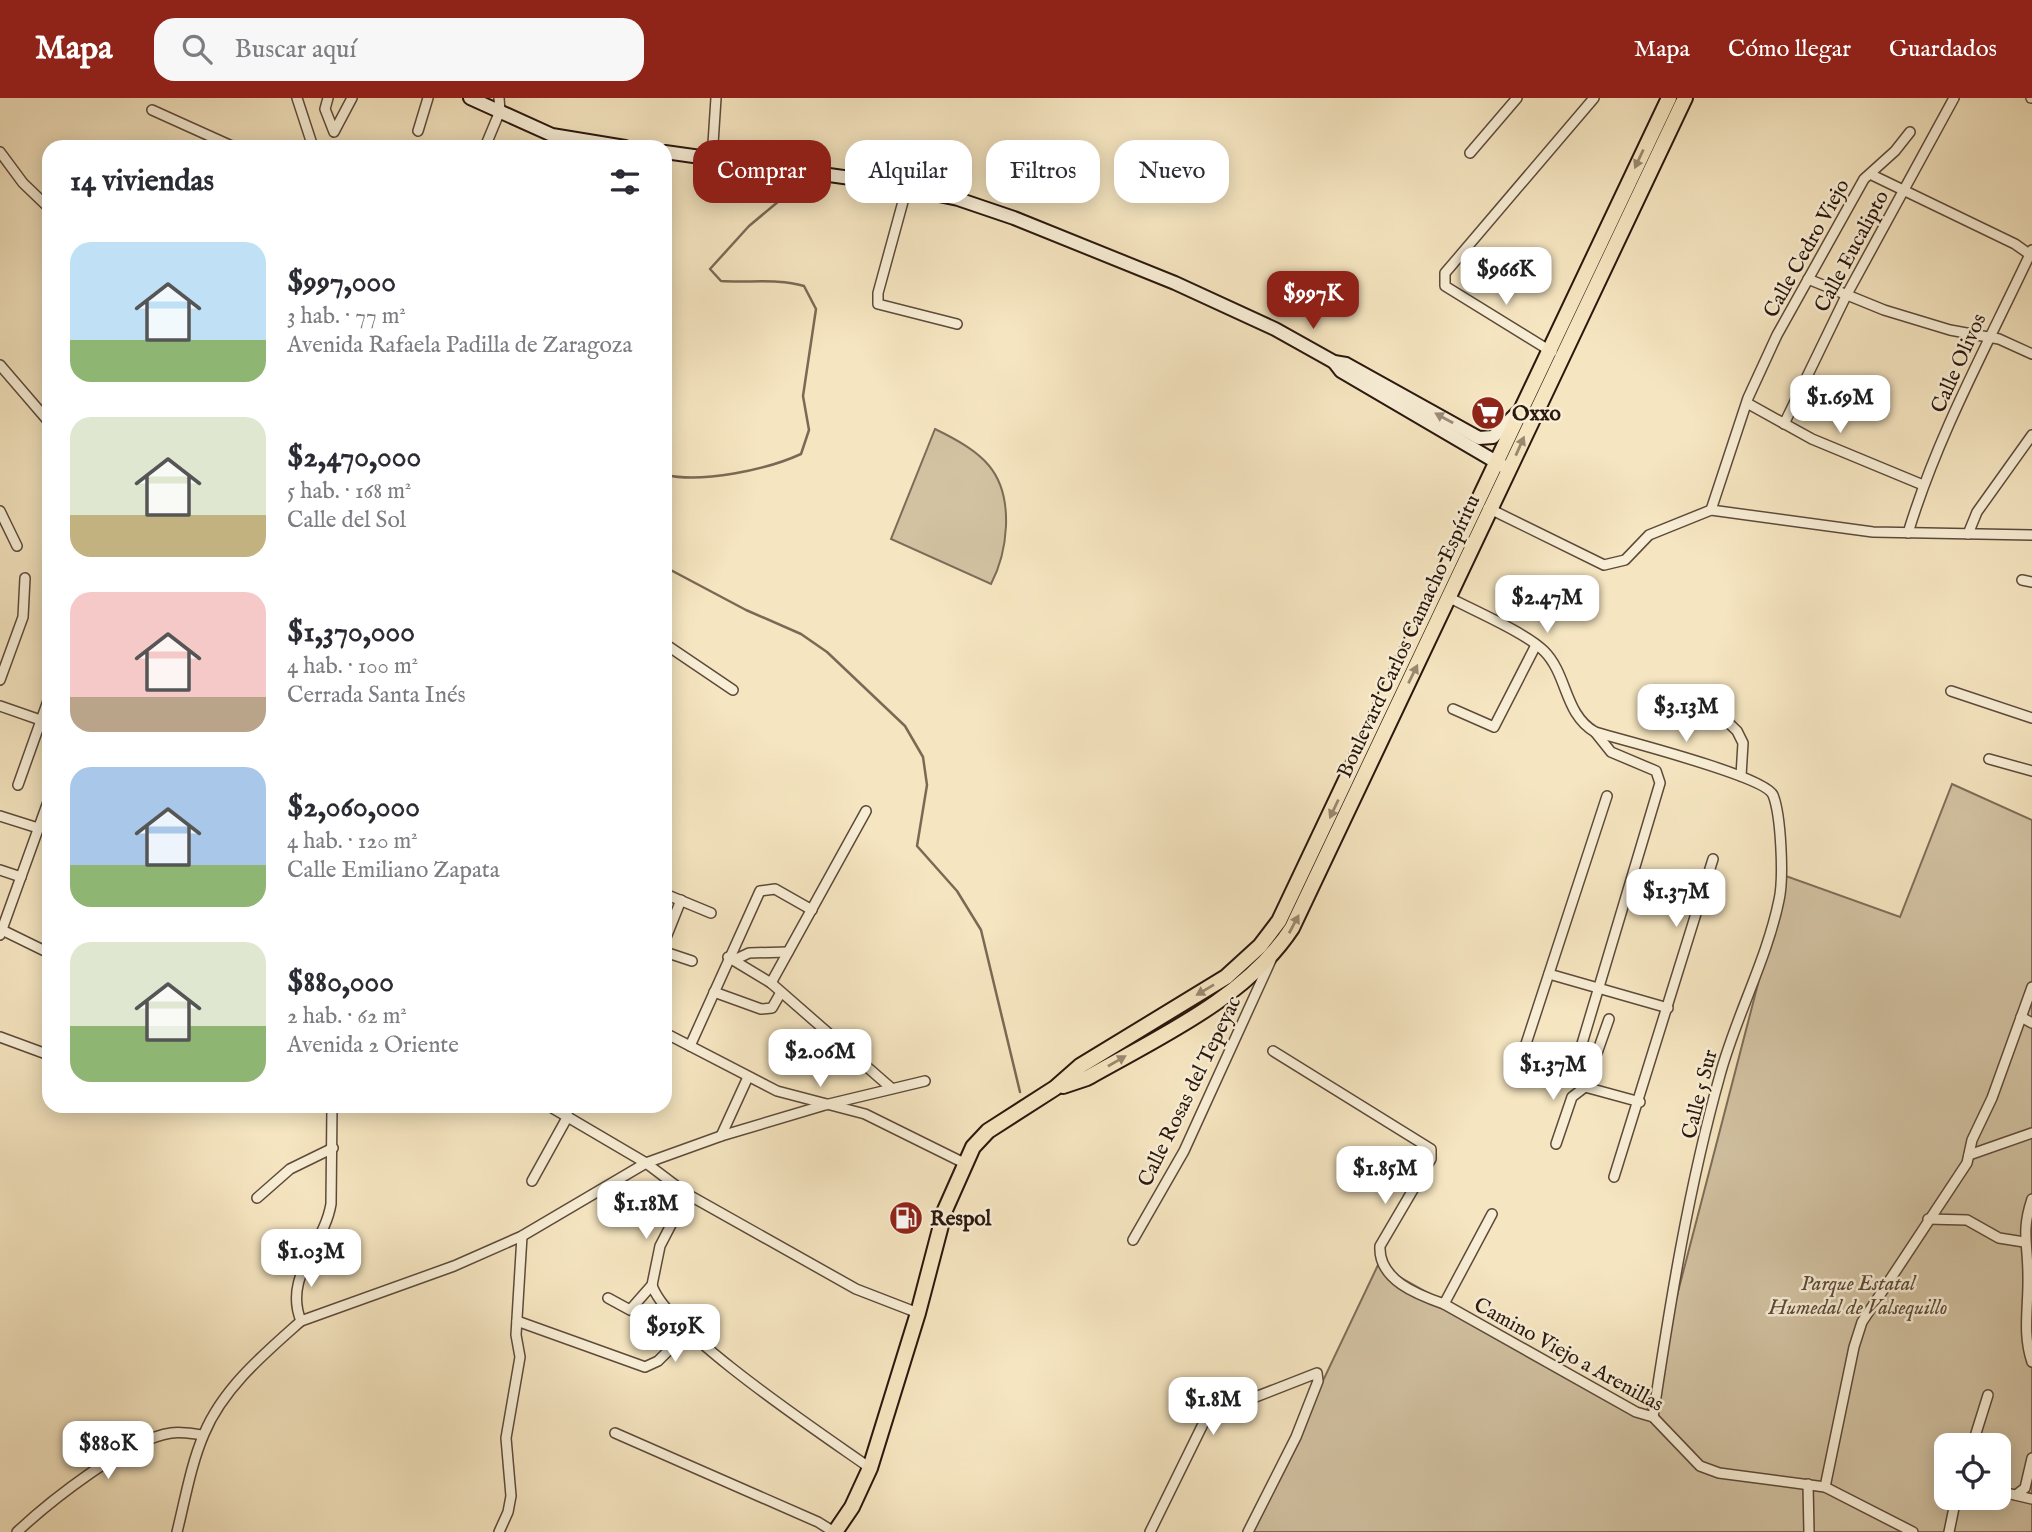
<!DOCTYPE html>
<html lang="es">
<head>
<meta charset="utf-8">
<style>
  :root { --surface:#fff; --page:#f7f7f7; --text:#2b2b33; --muted:#7c7c81; --accent:#8f2418 }
  body { margin:0; font-family:"IM FELL English",serif; background:var(--page); color:var(--text); height:100vh; display:flex; flex-direction:column; font-size:26px; white-space:nowrap }
  * { box-sizing:border-box; margin:0 }
  p { font-size:23px; color:var(--muted) }
  .icon { flex:none; width:38px; height:38px; fill:none; stroke:currentColor; stroke-width:2; stroke-linecap:round; stroke-linejoin:round }
  .map { position:relative; flex:1; overflow:hidden }
  .panel { position:absolute; left:42px; top:42px; width:630px; height:973px; display:flex; flex-direction:column; background:var(--surface); border-radius:21px; box-shadow:0 4px 18px #0003 }
  .panel>* { flex:none }
  .top-card { position:absolute; left:693px; top:42px; width:665px; height:63px; display:flex; gap:14px }
  .tools { position:absolute; left:1934px; top:1335px; display:grid; gap:14px }
  .tools a { display:grid; place-items:center; width:77px; height:77px; border-radius:14px; background:var(--surface); box-shadow:0 4px 18px #0003; font-size:35px }
  .price { position:absolute; translate:-50% -60px; padding:0 16px; border-radius:14px; background:#fff; color:#222; font-size:23px; line-height:46px; filter:drop-shadow(0 2px 4px #0008) }
  .price::after { content:''; position:absolute; left:50%; top:42px; width:21px; height:16px; margin-left:-10px; background:inherit; clip-path:polygon(0 0,100% 0,50% 100%) }
  .price.current { background:var(--accent); color:#fff }
  ul { padding:0; list-style:none }
  li { display:flex; align-items:center; gap:21px; height:175px; padding:0 28px }
  li span { display:grid; place-items:center; flex:none; width:196px; height:140px; border-radius:21px; color:#555 }
  li>.icon { margin-inline-start:auto }
  span .icon { width:84px; height:84px; fill:#fffc; stroke-width:1 }
  li b { font-size:30px }
  h2 { display:flex; justify-content:space-between; align-items:center; height:84px; padding:0 28px; font-size:30px }
  .pill { padding:0 24px; border-radius:21px; background:var(--surface); box-shadow:0 4px 18px #0003; font-size:24px; line-height:63px }
  .pill.current { background:var(--accent); color:#fff }
  header { display:flex; align-items:center; gap:42px; box-sizing:border-box; height:98px; padding:0 35px; background:var(--accent); color:#fff }
  header strong { font-size:33px }
  nav { display:flex; gap:38px; margin-inline-start:auto; font-size:24px }
  .search { width:490px; height:63px; background:var(--page); display:flex; align-items:center; gap:18px; box-sizing:border-box; padding:0 24px; border-radius:21px; color:var(--muted); font-size:26px }
  .map>svg:first-child { display:block }
</style>
</head>
<body>
<header>
<strong>Mapa</strong>
<div class="search"><svg class="icon" aria-label="search" viewBox="0 0 24 24"><circle cx="10" cy="10" r="6"/><path d="M15 15l6 6"/></svg>Buscar aquí</div>
<nav><a>Mapa</a><a>Cómo llegar</a><a>Guardados</a></nav>
</header>
<div class="map">
<svg width="2032" height="1434" viewBox="0 0 2032 1434">
  <rect width="100%" height="100%" fill="#f5e5c0"/>
  <filter id="stains"><feTurbulence type="fractalNoise" baseFrequency=".00286" numOctaves="4"/><feColorMatrix values="0 0 0 0 .2 0 0 0 0 .09 0 0 0 0 .02 0 0 0 .5 -.17"/></filter>
  <radialGradient id="worn" r=".72"><stop offset=".6" stop-color="#630" stop-opacity="0"/><stop offset="1" stop-color="#630" stop-opacity=".3"/></radialGradient>
  <g fill="#d2c2a2" stroke="#7e6c58" stroke-width="2" fill-rule="evenodd">
    <path d="M935,331C982,354 1008,373 1006,428C1005,450 1001,467 991,486L891,441Z"/>
    <path d="M1952,686L2032,722V1434H1251L1378,1167L1646,1317L1786,778L1900,819ZM1946,1348H1998V1400H1946Z"/>
  </g>
  <g fill="none" stroke-linecap="round" stroke-linejoin="round">
    <g stroke="#7a6954" stroke-width="2.5">
      <path d="M665,377C703,385 766,372 801,356L809,332L803,298L816,211L804,188C777,180 749,185 721,183L710,171L749,128L803,83"/>
      <path d="M665,469L746,512L801,536L827,554L905,628L923,659L927,687L917,748L957,793L981,832L1020,994"/>
    </g>
    <g stroke="#5d4a3a" stroke-width="12">
      <g id="street">
        <path d="M297,0L313,49"/>
        <path d="M328,0L325,11L334,34L352,0"/>
        <path d="M2031,0H2032"/>
        <path d="M152,12L234,49"/>
        <path d="M418,33L428,0"/>
        <path d="M485,49L500,13L499,0"/>
        <path d="M0,54L23,85L49,110"/>
        <path d="M1470,55L1517,0"/>
        <path d="M712,61L716,0"/>
        <path d="M1872,77L2015,146L2032,158"/>
        <path d="M907,89L878,195V206L957,226"/>
        <path d="M1808,181L1884,212L1950,232L1999,241L2032,256"/>
        <path d="M1552,254L1445,188V175L1594,0"/>
        <path d="M0,267L49,324"/>
        <path d="M1747,305L1812,341L1923,387"/>
        <path d="M1784,326L1846,198L1954,0"/>
        <path d="M1488,410L1604,467L1625,462L1649,437L1711,412L1873,434L2032,437"/>
        <path d="M1711,412L1748,300L1777,237L1864,81L1895,53L1910,34"/>
        <path d="M0,413L17,448"/>
        <path d="M1908,435C1938,336 1988,246 2032,152"/>
        <path d="M1968,436L1977,414L2032,337"/>
        <path d="M2022,482L2032,484"/>
        <path d="M1450,500C1475,513 1526,535 1544,553C1568,577 1564,616 1595,634C1622,642 1765,678 1773,697C1781,717 1784,780 1779,802C1767,861 1736,918 1720,977C1689,1088 1670,1205 1653,1319"/>
        <path d="M665,546L733,592"/>
        <path d="M0,582L23,519L25,480"/>
        <path d="M1951,593L2032,620"/>
        <path d="M0,608L49,625"/>
        <path d="M1453,611L1494,629L1536,547"/>
        <path d="M1665,612L1686,602L1710,607L1737,633L1743,645L1741,678"/>
        <path d="M1989,661L2032,673"/>
        <path d="M18,687L49,600"/>
        <path d="M0,718L38,730"/>
        <path d="M0,772L21,779"/>
        <path d="M665,796L711,815"/>
        <path d="M0,831L49,855"/>
        <path d="M0,837L49,701"/>
        <path d="M665,842L681,802"/>
        <path d="M665,854L692,863"/>
        <path d="M728,859L771,885L890,989"/>
        <path d="M734,862L749,855L788,854"/>
        <path d="M1549,876L1668,910"/>
        <path d="M771,885L866,713"/>
        <path d="M714,894L761,911L772,910L780,896"/>
        <path d="M2021,919L2032,925"/>
        <path d="M665,935L777,993L865,1016L964,1065"/>
        <path d="M0,939L49,957"/>
        <path d="M690,948L760,793L775,791L812,812"/>
        <path d="M1273,953L1431,1051V1061L1380,1148C1378,1182 1418,1197 1444,1206L1636,1314L1653,1319L1700,1368L1719,1375L1825,1389L1913,1434"/>
        <path d="M1578,959L1660,685L1656,673L1611,654L1595,634"/>
        <path d="M1521,961L1607,698"/>
        <path d="M1585,989L1609,921"/>
        <path d="M1585,989L1640,1004"/>
        <path d="M549,1008L646,1065L687,1096L856,1191L918,1215"/>
        <path d="M721,1038L748,979"/>
        <path d="M1556,1046L1572,999L1585,989"/>
        <path d="M1969,1057L2032,1035"/>
        <path d="M1614,1079L1713,761"/>
        <path d="M532,1083L568,1018"/>
        <path d="M257,1100L290,1071L333,1050"/>
        <path d="M2032,1101C2021,1134 2028,1145 2028,1177C2029,1207 2022,1235 2032,1264"/>
        <path d="M1928,1121L1967,1122L1999,1140L2024,1144"/>
        <path d="M1133,1142L1184,1053L1271,862"/>
        <path d="M652,1187C666,1233 825,1338 870,1370"/>
        <path d="M608,1200L630,1212L652,1187L660,1148L687,1096"/>
        <path d="M1444,1206L1492,1116"/>
        <path d="M301,1223L454,1168L522,1138L646,1065L721,1038L825,1007L925,983"/>
        <path d="M517,1223L645,1269L658,1263L689,1232"/>
        <path d="M615,1335L818,1424L834,1434"/>
        <path d="M1972,1348L1988,1297"/>
        <path d="M1808,1386L1809,1434"/>
        <path d="M1825,1389L1854,1249L1862,1224L1967,1065L1972,1042L1992,1000L2032,889"/>
        <path d="M1998,1393L2032,1401"/>
        <path d="M2016,1397L2025,1390L2032,1360"/>
        <path d="M17,1434C49,1404 128,1341 171,1335C181,1333 193,1336 203,1337"/>
        <path d="M177,1434C185,1402 191,1366 204,1336C223,1290 265,1255 301,1223C283,1178 324,1148 331,1106L332,1008"/>
        <path d="M499,1434L508,1414L511,1398L506,1340L520,1259L516,1237L522,1138"/>
        <path d="M1150,1434L1205,1322L1217,1314L1317,1275L1318,1283L1296,1339L1248,1434"/>
        <path d="M1949,1434L1956,1400"/>
      </g>
    </g>
    <g stroke="#2a170e" stroke-width="16">
      <g id="secondary">
        <path d="M470,0L552,37L625,49"/>
        <path d="M665,54L872,83L958,101L1014,120L1175,185L1275,231L1334,264L1346,266L1479,340L1493,339L1517,315"/>
        <path d="M1334,264L1341,273L1503,368"/>
      </g>
    </g>
    <g stroke="#2a170e" stroke-width="18">
      <g id="primary">
        <path d="M1063,988L1087,980C1159,939 1246,900 1292,830L1685,0"/>
        <path d="M835,1434L852,1409L870,1370L918,1215L945,1112L973,1049L988,1033L1055,990L1080,968L1226,879L1260,848L1279,823L1669,0"/>
      </g>
    </g>
    <use href="#street" stroke="#f8eed6" stroke-width="9"/>
    <use href="#secondary" stroke="#f8eed6" stroke-width="12"/>
    <use href="#primary" stroke="#f5e5c0" stroke-width="14"/>
  </g>
  <defs><path id="oneway-solid" d="M-6-.8H1V-3.2L6.5 0L1 3.2V.8H-6Z" transform="scale(1.75)"/></defs>
  <g fill="#9a8870">
    <use href="#oneway-solid" transform="translate(1639 61) rotate(115)"/>
    <use href="#oneway-solid" transform="translate(1520 348) rotate(-66)"/>
    <use href="#oneway-solid" transform="translate(1413 576) rotate(-64)"/>
    <use href="#oneway-solid" transform="translate(1334 711) rotate(115)"/>
    <use href="#oneway-solid" transform="translate(1294 826) rotate(-62)"/>
    <use href="#oneway-solid" transform="translate(1205 892) rotate(149)"/>
    <use href="#oneway-solid" transform="translate(1117 963) rotate(-30)"/>
  </g>
  <use fill="#9b8d7c" href="#oneway-solid" transform="translate(1444 320) rotate(-151)"/>
  <defs>
    <g id="supermarket-disc" transform="scale(1.75)"><circle r="9.5" fill="#8f2418" stroke="#f8eed6"/><path d="M-6-5.5h2.5l.6 2H6L4.5 2H-2.5L-4.4-4H-6ZM-1.5 3.2a1.3 1.3 0 1 0 .1 0ZM3 3.2a1.3 1.3 0 1 0 .1 0Z" fill="#fff"/></g>
    <g id="fuel-disc" transform="scale(1.75)"><circle r="9.5" fill="#8f2418" stroke="#f8eed6"/><path d="M-5.5-6h7V0h2V4h1.3V-2.5L3-4.5l.8-.8L6-3V5H2.5V1h-1V6h-7ZM-4.2-4.7v3.2H.2V-4.7Z" fill="#fff"/></g>
  </defs>
  <g fill-rule="evenodd">
    <use href="#supermarket-disc" x="1488" y="315"/>
    <use href="#fuel-disc" x="906" y="1120"/>
  </g>
  <g text-anchor="middle" stroke-width="5" stroke-linejoin="round" paint-order="stroke">
    <g font-size="21" fill="#2a170e" stroke="#f8eed6">
      <text transform="translate(1806 150) rotate(-61)" y="7">Calle Cedro Viejo</text>
      <text transform="translate(1851 153) rotate(-62)" y="7">Calle Eucalipto</text>
      <text transform="translate(1958 265) rotate(-66)" y="7">Calle Olivos</text>
      <text transform="translate(1408 538) rotate(-65)" y="7">Boulevard Carlos Camacho Espíritu</text>
      <text transform="translate(1189 993) rotate(-64)" y="7">Calle Rosas del Tepeyac</text>
      <text transform="translate(1699 996) rotate(-76)" y="7">Calle 5 Sur</text>
      <text transform="translate(1569 1256) rotate(29)" y="7">Camino Viejo a Arenillas</text>
    </g>
    <g font-size="21" font-weight="bold" fill="#2a170e" stroke="#f8eed6" text-anchor="start">
      <text x="1512" y="322">Oxxo</text>
      <text x="930" y="1127">Respol</text>
    </g>
    <g font-size="21" font-style="italic" fill="#5c4a3a" stroke="#f8eed6">
      <text x="1858" y="1192">Parque Estatal<tspan x="1858" dy="24">Humedal de Valsequillo</tspan></text>
    </g>
  </g>
  <rect width="100%" height="100%" filter="url(#stains)"/>
  <rect width="100%" height="100%" fill="url(#worn)"/>
</svg>
<div class="tools">
<a><svg class="icon" aria-label="locate" viewBox="0 0 24 24"><circle cx="12" cy="12" r="6"/><path d="M12 2v4M12 18v4M2 12h4M18 12h4"/></svg></a>
</div>
<b class="price" style="left:1506px;top:209px">$966K</b>
<b class="price current" style="left:1313px;top:233px">$997K</b>
<b class="price" style="left:1840px;top:337px">$1.69M</b>
<b class="price" style="left:1547px;top:537px">$2.47M</b>
<b class="price" style="left:1686px;top:646px">$3.13M</b>
<b class="price" style="left:1676px;top:831px">$1.37M</b>
<b class="price" style="left:820px;top:991px">$2.06M</b>
<b class="price" style="left:1553px;top:1004px">$1.37M</b>
<b class="price" style="left:1385px;top:1108px">$1.85M</b>
<b class="price" style="left:646px;top:1143px">$1.18M</b>
<b class="price" style="left:311px;top:1191px">$1.03M</b>
<b class="price" style="left:675px;top:1266px">$919K</b>
<b class="price" style="left:1213px;top:1339px">$1.8M</b>
<b class="price" style="left:108px;top:1383px">$880K</b>
<div class="top-card">
<a class="pill current">Comprar</a>
<a class="pill">Alquilar</a>
<a class="pill">Filtros</a>
<a class="pill">Nuevo</a>
</div>
<section class="panel">
<h2>14 viviendas<svg class="icon" aria-label="filters" viewBox="0 0 24 24"><path d="M4 7h16M4 17h16"/><circle cx="9" cy="7" r="2"/><circle cx="15" cy="17" r="2"/></svg></h2>
<ul>
<li><span style="background:linear-gradient(#bfe0f5 70%,#8fb573 0)"><svg class="icon" aria-label="home" viewBox="0 0 24 24"><path d="M3 11l9-7 9 7M6 9v11h12V9"/></svg></span><div><b>$997,000</b><p>3 hab. · 77 m²</p><p>Avenida Rafaela Padilla de Zaragoza</p></div></li>
<li><span style="background:linear-gradient(#dfe7d0 70%,#c2b280 0)"><svg class="icon" aria-label="home" viewBox="0 0 24 24"><path d="M3 11l9-7 9 7M6 9v11h12V9"/></svg></span><div><b>$2,470,000</b><p>5 hab. · 168 m²</p><p>Calle del Sol</p></div></li>
<li><span style="background:linear-gradient(#f6c9c9 75%,#b9a48a 0)"><svg class="icon" aria-label="home" viewBox="0 0 24 24"><path d="M3 11l9-7 9 7M6 9v11h12V9"/></svg></span><div><b>$1,370,000</b><p>4 hab. · 100 m²</p><p>Cerrada Santa Inés</p></div></li>
<li><span style="background:linear-gradient(#a9c7e8 70%,#8fb573 0)"><svg class="icon" aria-label="home" viewBox="0 0 24 24"><path d="M3 11l9-7 9 7M6 9v11h12V9"/></svg></span><div><b>$2,060,000</b><p>4 hab. · 120 m²</p><p>Calle Emiliano Zapata</p></div></li>
<li><span style="background:linear-gradient(#dfe7d0 60%,#8fb573 0)"><svg class="icon" aria-label="home" viewBox="0 0 24 24"><path d="M3 11l9-7 9 7M6 9v11h12V9"/></svg></span><div><b>$880,000</b><p>2 hab. · 62 m²</p><p>Avenida 2 Oriente</p></div></li>
</ul>
</section>
</div>
</body>
</html>
